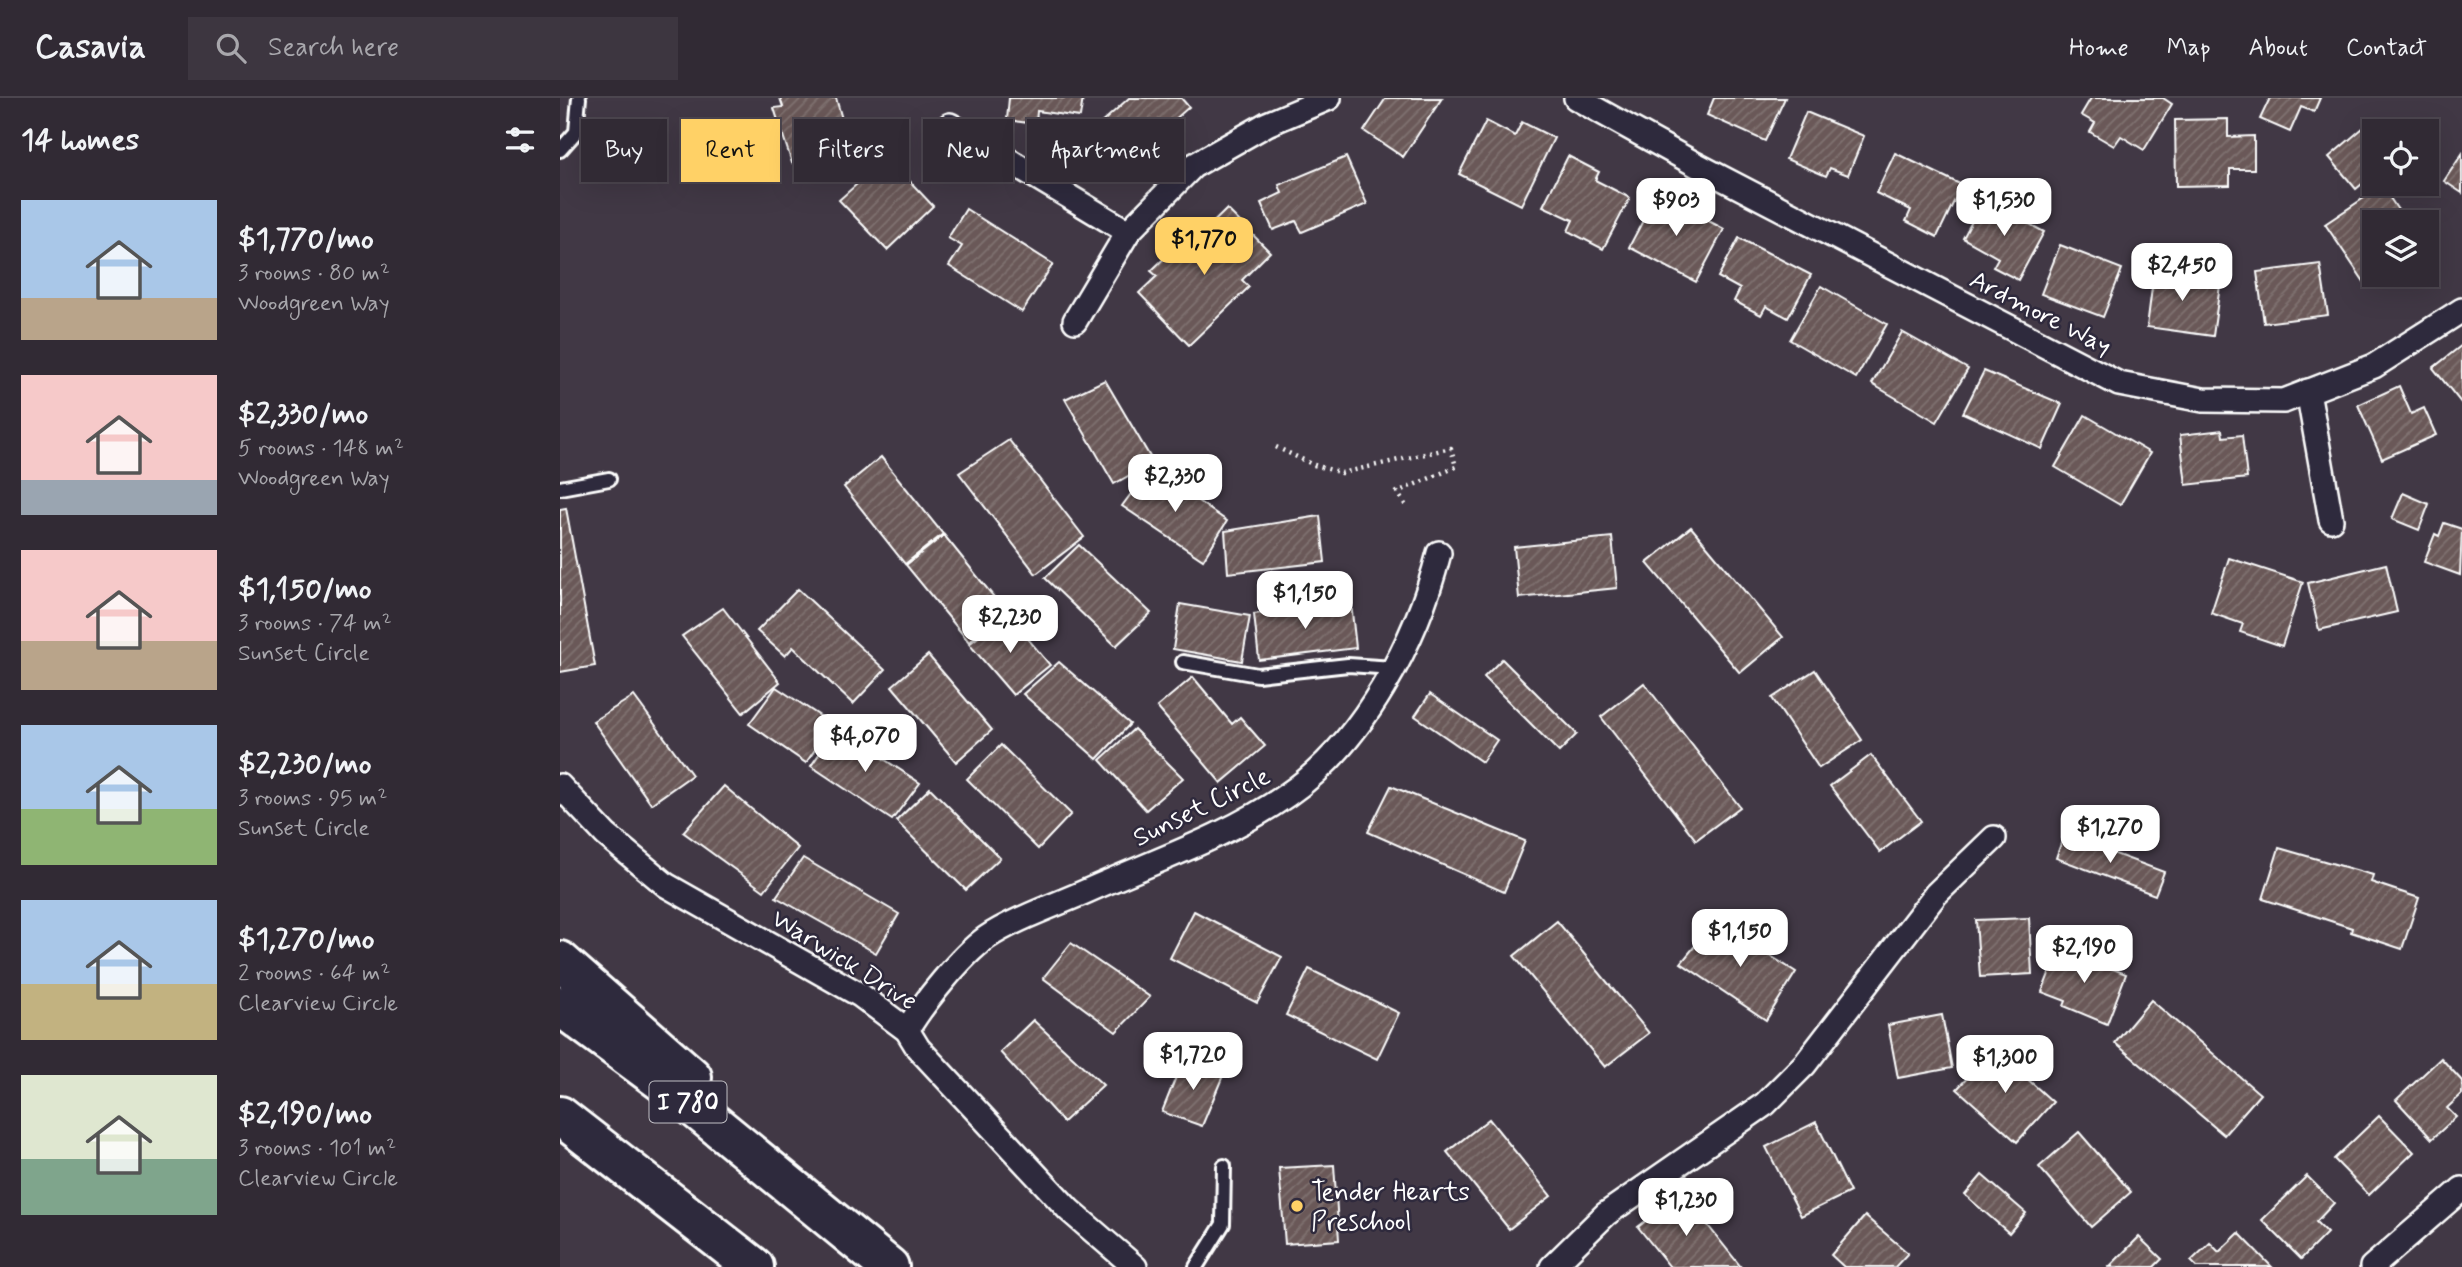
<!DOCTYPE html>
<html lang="en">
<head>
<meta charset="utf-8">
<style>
  :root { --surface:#312a34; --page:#3d3640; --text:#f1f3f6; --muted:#a8a7ac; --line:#4c464f; --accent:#ffd166 }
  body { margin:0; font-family:Mynerve,sans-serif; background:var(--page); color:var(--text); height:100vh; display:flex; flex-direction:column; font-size:26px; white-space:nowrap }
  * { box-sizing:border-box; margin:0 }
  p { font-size:23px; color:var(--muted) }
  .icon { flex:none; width:38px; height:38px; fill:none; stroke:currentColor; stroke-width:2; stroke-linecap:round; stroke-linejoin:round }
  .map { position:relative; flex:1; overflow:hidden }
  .side { display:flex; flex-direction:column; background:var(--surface); width:560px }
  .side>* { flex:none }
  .banner { position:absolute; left:21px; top:21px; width:665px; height:63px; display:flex; gap:14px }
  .fabs { position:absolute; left:1802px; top:21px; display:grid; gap:14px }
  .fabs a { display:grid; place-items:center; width:77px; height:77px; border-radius:0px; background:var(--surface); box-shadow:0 7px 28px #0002,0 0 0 2px var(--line); font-size:35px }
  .price { position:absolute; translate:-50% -60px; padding:0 16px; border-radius:14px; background:#fff; color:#222; font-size:23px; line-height:46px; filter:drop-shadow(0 2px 4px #0008) }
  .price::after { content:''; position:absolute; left:50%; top:42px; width:21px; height:16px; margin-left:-10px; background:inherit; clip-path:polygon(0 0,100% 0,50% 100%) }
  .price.selected { background:var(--accent); color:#111 }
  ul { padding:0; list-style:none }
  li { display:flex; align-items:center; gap:21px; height:175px; padding:0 21px }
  li span { display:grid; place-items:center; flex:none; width:196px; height:140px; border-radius:0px; color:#555 }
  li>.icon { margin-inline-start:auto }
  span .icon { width:84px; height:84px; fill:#fffc; stroke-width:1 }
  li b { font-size:30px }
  h2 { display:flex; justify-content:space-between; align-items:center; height:84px; padding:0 21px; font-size:30px }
  .chip { padding:0 24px; border-radius:0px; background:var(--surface); box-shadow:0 7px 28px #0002,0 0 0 2px var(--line); font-size:24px; line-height:63px }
  .chip.selected { background:var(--accent); color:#111 }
  header { display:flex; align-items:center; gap:42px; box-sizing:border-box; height:98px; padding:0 35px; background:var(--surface); border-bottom:2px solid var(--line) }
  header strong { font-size:33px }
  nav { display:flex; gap:38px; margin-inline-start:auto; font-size:24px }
  .search { width:490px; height:63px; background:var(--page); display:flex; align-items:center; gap:18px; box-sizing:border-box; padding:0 24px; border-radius:0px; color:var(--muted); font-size:26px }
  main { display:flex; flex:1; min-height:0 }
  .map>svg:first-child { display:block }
</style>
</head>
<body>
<header>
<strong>Casavia</strong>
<div class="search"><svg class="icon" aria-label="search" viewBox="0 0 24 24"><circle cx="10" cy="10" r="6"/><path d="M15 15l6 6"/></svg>Search here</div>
<nav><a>Home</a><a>Map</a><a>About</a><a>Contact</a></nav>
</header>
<main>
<section class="side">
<h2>14 homes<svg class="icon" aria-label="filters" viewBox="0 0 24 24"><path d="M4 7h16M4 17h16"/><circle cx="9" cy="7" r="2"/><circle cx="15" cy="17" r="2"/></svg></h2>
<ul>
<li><span style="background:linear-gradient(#a9c7e8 70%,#b9a48a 0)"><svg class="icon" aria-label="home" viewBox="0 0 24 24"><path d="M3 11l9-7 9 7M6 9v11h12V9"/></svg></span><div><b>$1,770/mo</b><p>3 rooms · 80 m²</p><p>Woodgreen Way</p></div></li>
<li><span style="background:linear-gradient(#f6c9c9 75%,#9aa5b1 0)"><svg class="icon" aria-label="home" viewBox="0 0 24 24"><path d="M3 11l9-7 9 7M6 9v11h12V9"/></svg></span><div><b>$2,330/mo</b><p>5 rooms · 148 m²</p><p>Woodgreen Way</p></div></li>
<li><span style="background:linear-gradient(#f6c9c9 65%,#b9a48a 0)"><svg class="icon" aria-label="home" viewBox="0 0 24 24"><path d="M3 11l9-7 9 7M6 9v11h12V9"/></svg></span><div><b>$1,150/mo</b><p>3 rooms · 74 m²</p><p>Sunset Circle</p></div></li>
<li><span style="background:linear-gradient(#a9c7e8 60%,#8fb573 0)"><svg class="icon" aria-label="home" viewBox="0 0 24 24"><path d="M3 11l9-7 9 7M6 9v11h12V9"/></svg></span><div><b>$2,230/mo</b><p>3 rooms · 95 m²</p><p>Sunset Circle</p></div></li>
<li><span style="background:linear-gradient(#a9c7e8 60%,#c2b280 0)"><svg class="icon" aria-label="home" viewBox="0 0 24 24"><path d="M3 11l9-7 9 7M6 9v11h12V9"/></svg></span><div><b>$1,270/mo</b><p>2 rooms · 64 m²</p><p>Clearview Circle</p></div></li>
<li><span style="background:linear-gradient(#dfe7d0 60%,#7fa58c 0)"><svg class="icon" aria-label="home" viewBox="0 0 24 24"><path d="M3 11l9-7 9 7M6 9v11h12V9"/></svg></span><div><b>$2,190/mo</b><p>3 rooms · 101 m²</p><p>Clearview Circle</p></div></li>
</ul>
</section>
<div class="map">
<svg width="1902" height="1169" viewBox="0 0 1902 1169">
  <defs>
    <pattern id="building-hatch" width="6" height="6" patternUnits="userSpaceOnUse" patternTransform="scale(1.75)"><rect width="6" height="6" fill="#6a5958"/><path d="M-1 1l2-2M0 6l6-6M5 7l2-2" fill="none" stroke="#807271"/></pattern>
  </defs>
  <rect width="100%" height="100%" fill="#413845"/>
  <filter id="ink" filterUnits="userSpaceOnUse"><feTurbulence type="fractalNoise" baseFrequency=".0143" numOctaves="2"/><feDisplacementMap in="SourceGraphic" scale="14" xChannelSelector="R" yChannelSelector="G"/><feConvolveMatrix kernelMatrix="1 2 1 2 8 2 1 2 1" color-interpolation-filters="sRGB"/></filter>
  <g filter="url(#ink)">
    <g fill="url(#building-hatch)" stroke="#fff" stroke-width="2">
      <path d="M220,0H276L291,53L232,65L214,10L223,9Z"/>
      <path d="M449,0H523L520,19L477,13L476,26L447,22Z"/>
      <path d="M569,0H621L629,9L570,61L539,27Z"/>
      <path d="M826,0H882L843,59L804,33Z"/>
      <path d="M1154,0H1225L1205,43L1147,17Z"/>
      <path d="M1531,0H1603L1612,6L1584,52L1561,38L1554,48L1530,34L1535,25L1521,17Z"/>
      <path d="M1710,0H1760L1754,14L1741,9L1730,34L1700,21Z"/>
      <path d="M1246,14L1304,38L1288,77L1270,70L1266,78L1226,61Z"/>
      <path d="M1668,21V39L1694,38V71H1670V87L1616,88L1615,22Z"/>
      <path d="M926,23L955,38L962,24L994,40L961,107L899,76Z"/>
      <path d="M1803,30L1815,45V75L1796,91L1769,59Z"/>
      <path d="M1335,55L1402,87L1377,139L1346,123L1351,112L1316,95Z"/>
      <path d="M1902,56V95L1884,83Z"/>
      <path d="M1008,58L1039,74L1035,82L1070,100L1043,151L1008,133L1013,122L983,108Z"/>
      <path d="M786,59L807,106L742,134L736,123L713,132L701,105L722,95L719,87Z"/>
      <path d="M329,61L373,108L327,152L279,102L306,78L309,81Z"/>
      <path d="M1822,88L1846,124H1815V177H1823L1807,188L1765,126Z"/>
      <path d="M1097,96L1164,131L1136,184L1069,149Z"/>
      <path d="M1424,101L1484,134L1458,182L1433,169L1438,160L1403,140Z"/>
      <path d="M406,111L493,166L462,214L389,168L402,148L388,140Z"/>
      <path d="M667,111L710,154L682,182L689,189L629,247L579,195L597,178L591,173L619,146L625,152Z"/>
      <path d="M1179,140L1251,177L1228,220L1206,208L1201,217L1174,203L1180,191L1158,179Z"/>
      <path d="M1500,147L1562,171L1543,219L1481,196Z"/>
      <path d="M1595,166L1625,169L1624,182L1660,187L1653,238L1587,229Z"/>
      <path d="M1760,166L1768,217L1704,225L1697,174Z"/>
      <path d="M1261,188L1327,226L1296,280L1230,242Z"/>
      <path d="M1342,234L1408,271L1377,324L1312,286Z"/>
      <path d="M1902,247V306L1873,270Z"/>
      <path d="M1424,273L1502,306L1482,351L1403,315Z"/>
      <path d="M545,282L593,364L554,386L505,301Z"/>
      <path d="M1839,288L1851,316L1864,310L1876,337L1822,361L1798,307Z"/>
      <path d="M1525,317L1590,355L1560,407L1495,369Z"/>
      <path d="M1662,332L1663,339L1682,337L1687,380L1626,387L1620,337Z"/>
      <path d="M449,342L524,439L476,476L399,375Z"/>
      <path d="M321,359L383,436L345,466L284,389Z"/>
      <path d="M590,370L667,423L643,462L562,408Z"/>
      <path d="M1843,395L1869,406L1859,432L1832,421Z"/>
      <path d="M6,410L35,568L0,574V411Z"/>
      <path d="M760,418L765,464L668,475L665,433Z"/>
      <path d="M1884,425L1902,431L1900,477L1864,464L1875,436L1879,438Z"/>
      <path d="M1131,429L1223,539L1180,575L1087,465Z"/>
      <path d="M384,437L446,514L409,544L346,467Z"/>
      <path d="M1052,439L1057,490L959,500L954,449Z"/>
      <path d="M519,447L591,515L556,548L485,480Z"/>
      <path d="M1669,460L1743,484L1722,548L1680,534L1683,526L1651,515Z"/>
      <path d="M1826,466L1837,514L1759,532L1748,485Z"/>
      <path d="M238,491L325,572L293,606L233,549L225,558L197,533Z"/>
      <path d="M791,505L796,550L699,562L694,516Z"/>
      <path d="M620,506L690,518L682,563L613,551Z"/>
      <path d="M163,510L220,584L183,615L122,538Z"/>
      <path d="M448,517L490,567L453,597L409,546Z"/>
      <path d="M368,557L432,632L396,664L332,588Z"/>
      <path d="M942,561L1017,636L999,654L924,579Z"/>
      <path d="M499,564L570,626L537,661L463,596Z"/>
      <path d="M1255,572L1302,642L1259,670L1212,600Z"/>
      <path d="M633,579L672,626L680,619L705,648L661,685L597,609Z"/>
      <path d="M1084,585L1180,709L1136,742L1041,619Z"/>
      <path d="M216,589L272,626L246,665L189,626Z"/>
      <path d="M870,596L937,642L922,664L855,618Z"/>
      <path d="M74,598L132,677L91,706L33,623Z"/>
      <path d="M277,630L360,685L332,722L251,668Z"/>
      <path d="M574,631L623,680L586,712L540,662Z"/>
      <path d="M441,647L511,716L478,751L407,681Z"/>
      <path d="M1311,657L1361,723L1320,754L1270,688Z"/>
      <path d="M164,688L238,750L204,793L123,734Z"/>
      <path d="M831,688L965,743L944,794L808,734Z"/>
      <path d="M370,690L440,760L406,792L336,723Z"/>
      <path d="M1504,737L1604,774L1595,797L1496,760Z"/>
      <path d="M1719,750L1813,777L1811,784L1859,800L1842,851L1791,834L1792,830L1703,801Z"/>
      <path d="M243,760L339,816L316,855L216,799Z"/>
      <path d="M634,813L722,859L697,905L610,860Z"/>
      <path d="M1469,820L1472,876L1420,879L1416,822Z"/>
      <path d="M997,823L1089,935L1045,969L954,858Z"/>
      <path d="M1155,823L1236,874L1206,922L1121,865Z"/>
      <path d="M511,845L590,899L556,934L483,880Z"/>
      <path d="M1499,850L1566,876L1547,926L1504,908L1506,903L1482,894Z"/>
      <path d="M749,871L839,915L817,961L726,917Z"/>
      <path d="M1591,902L1700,996L1664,1037L1555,945Z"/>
      <path d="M1382,917L1392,970L1338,980L1328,927Z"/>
      <path d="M473,922L543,987L503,1024L440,954Z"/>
      <path d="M1434,951L1493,1004L1457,1044L1397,991Z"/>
      <path d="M624,959L664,975L642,1028L602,1014Z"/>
      <path d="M1881,960L1902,983V996L1887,1010L1896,1019L1872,1041L1836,1002Z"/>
      <path d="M1819,1018L1854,1054L1809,1097L1774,1061Z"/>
      <path d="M929,1021L991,1098L949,1131L887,1054Z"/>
      <path d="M1256,1024L1290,1094L1241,1118L1206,1049Z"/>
      <path d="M1519,1034L1571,1094L1531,1129L1479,1069Z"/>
      <path d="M774,1067L779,1142L725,1146L719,1070Z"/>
      <path d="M1422,1077L1466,1115L1449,1135L1405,1097Z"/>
      <path d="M1747,1078L1774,1105L1756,1124L1767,1135L1741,1161L1702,1122Z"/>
      <path d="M1122,1095L1181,1169H1110L1078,1129Z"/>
      <path d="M1305,1118L1348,1155L1335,1169H1284L1271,1157Z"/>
      <path d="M1679,1135L1712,1169H1637L1631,1163L1650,1145L1659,1154Z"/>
      <path d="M1579,1139L1602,1161L1594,1169H1549Z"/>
    </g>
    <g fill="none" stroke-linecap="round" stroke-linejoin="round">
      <g stroke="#fff" stroke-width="18">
        <g id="service">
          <path d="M0,52L16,34L19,0"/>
          <path d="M0,390L49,381"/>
          <path d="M623,564L698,577L788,567L834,570"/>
          <path d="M636,1169L663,1126L664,1068"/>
        </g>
      </g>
      <g stroke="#fff" stroke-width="28">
        <g id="minor">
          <path d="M1016,0L1135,66L1559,286L1643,302L1724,303L1814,268L1902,212"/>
          <path d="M390,27L568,134"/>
          <path d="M515,223L568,134L633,68L707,26L769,0"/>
          <path d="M1748,293L1771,422"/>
          <path d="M0,688L46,737L106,787L300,897L347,932L358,950L509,1112L575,1169"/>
          <path d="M347,932C363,905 401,858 426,840C452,822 498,806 527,793C594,763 667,739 727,697C803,645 857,542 879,455"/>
          <path d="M992,1169L1046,1116L1205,1006L1245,966L1376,796L1434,740"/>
          <path d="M1812,1169L1902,1091"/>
        </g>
      </g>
      <g stroke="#fff" stroke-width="44">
        <g id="motorway">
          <path d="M0,863L132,979"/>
          <path d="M0,908L108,988L329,1169"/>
          <path d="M0,1018L194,1169"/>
        </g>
      </g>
      <path stroke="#fff" stroke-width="4.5" stroke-dasharray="2 5" stroke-linecap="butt" d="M716,349L754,367L782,375L891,350L896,369L837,394L848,411"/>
      <use href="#service" stroke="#2f2a3d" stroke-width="12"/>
      <use href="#minor" stroke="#2f2a3d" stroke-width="23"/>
      <use href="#motorway" stroke="#2f2a3d" stroke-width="38"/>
    </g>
  </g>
  <circle fill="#ffd166" stroke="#2f2a3d" stroke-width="2.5" cx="737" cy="1108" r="7"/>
  <g text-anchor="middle" stroke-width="5" stroke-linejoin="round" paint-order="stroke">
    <rect fill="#2f2a3d" stroke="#c1bfc5" stroke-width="2" x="89.5" y="983.5" width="77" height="41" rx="5"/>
    <g font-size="24" font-weight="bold" fill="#fff">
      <text x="128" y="1012">I 780</text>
    </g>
    <g font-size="26" fill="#fff" stroke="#2f2a3d">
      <text transform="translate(1481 214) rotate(27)" y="9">Ardmore Way</text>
      <text transform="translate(641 708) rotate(-26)" y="9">Sunset Circle</text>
      <text transform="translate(285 861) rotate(32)" y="9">Warwick Drive</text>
    </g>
    <g font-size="26" fill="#fff" stroke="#2f2a3d" text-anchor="start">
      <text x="751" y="1102">Tender Hearts<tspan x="751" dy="30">Preschool</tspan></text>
    </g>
  </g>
</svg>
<div class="fabs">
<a><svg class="icon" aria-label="locate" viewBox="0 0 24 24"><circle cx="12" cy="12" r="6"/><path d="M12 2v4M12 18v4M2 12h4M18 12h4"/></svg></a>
<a><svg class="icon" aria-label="layers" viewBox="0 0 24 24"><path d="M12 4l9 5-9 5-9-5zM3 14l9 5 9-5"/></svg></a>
</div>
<b class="price" style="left:1116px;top:140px">$903</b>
<b class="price" style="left:1444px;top:140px">$1,530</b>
<b class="price selected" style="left:644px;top:179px">$1,770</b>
<b class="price" style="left:1622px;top:205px">$2,450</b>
<b class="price" style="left:615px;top:416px">$2,330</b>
<b class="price" style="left:745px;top:533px">$1,150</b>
<b class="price" style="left:450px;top:557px">$2,230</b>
<b class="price" style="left:305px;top:676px">$4,070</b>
<b class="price" style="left:1550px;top:767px">$1,270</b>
<b class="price" style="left:1180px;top:871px">$1,150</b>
<b class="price" style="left:1524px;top:887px">$2,190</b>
<b class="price" style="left:633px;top:994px">$1,720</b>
<b class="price" style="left:1445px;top:997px">$1,300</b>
<b class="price" style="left:1126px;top:1140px">$1,230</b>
<div class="banner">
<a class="chip">Buy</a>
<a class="chip selected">Rent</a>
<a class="chip">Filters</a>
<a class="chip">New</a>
<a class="chip">Apartment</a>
</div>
</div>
</main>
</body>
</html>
